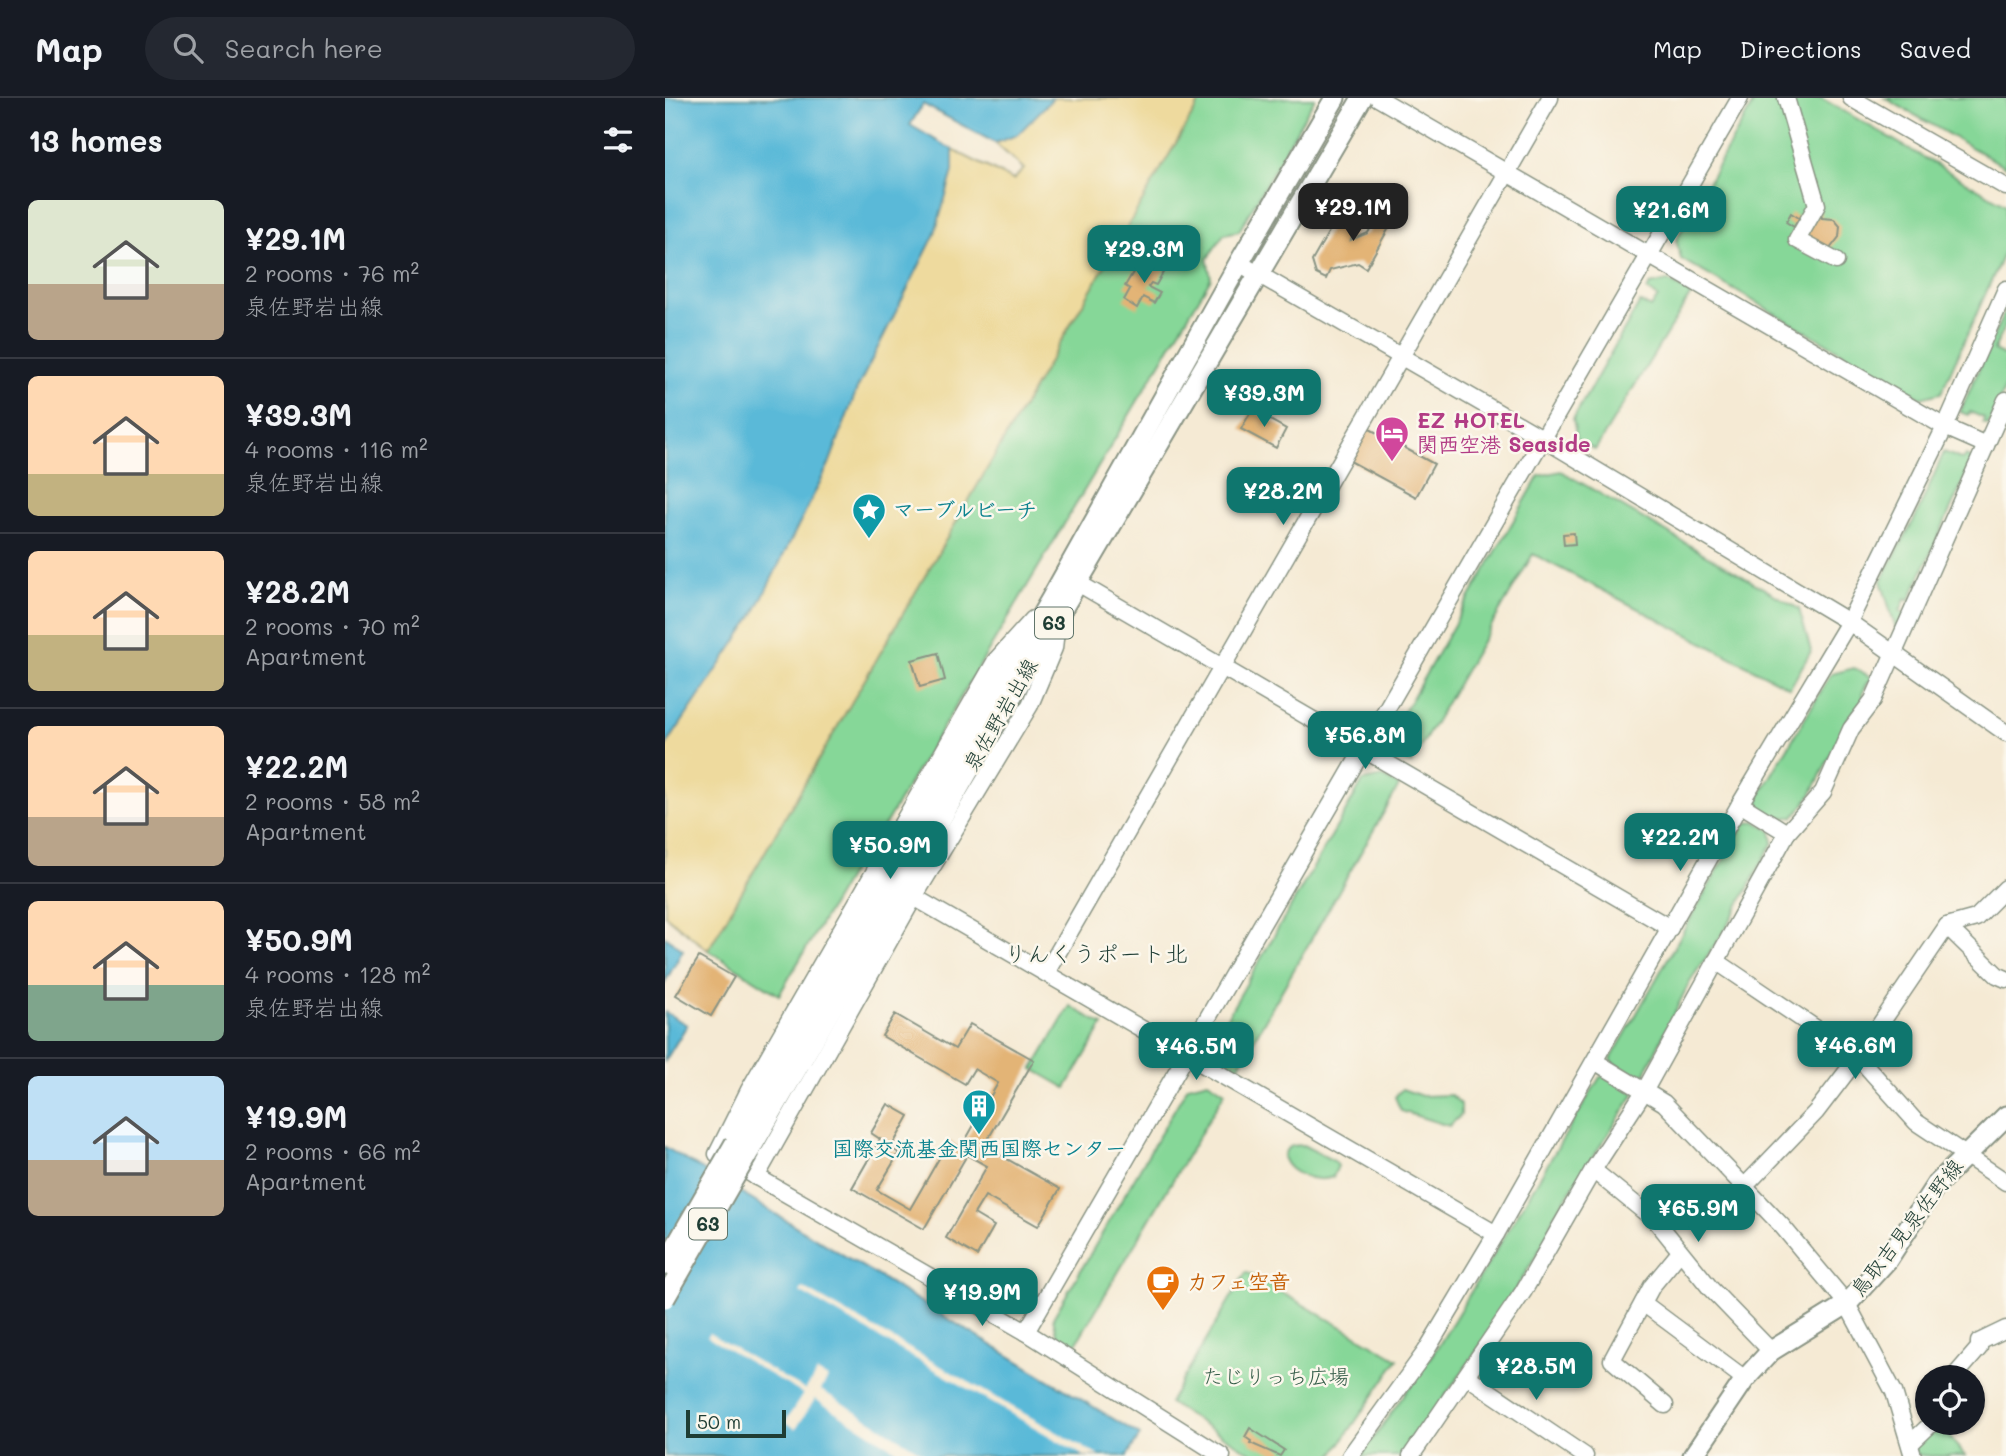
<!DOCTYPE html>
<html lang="en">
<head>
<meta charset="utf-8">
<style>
  :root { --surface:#171b24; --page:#242831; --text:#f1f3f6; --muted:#9ea1a6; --line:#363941; --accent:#0f766e }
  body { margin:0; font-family:Mali,"Klee One",sans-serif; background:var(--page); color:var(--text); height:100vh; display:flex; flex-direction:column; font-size:26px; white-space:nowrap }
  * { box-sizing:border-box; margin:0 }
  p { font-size:23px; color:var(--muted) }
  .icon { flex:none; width:38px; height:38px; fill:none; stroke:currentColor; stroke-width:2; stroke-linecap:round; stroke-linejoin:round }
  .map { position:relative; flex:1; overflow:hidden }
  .panel { display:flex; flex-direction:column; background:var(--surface); width:665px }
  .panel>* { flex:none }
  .tools { position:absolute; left:1250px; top:1267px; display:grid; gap:14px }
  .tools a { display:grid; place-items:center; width:70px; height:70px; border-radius:50%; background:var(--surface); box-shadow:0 2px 5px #0004; font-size:35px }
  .scale { position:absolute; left:21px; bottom:18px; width:100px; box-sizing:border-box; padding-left:7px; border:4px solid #1f3d34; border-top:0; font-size:19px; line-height:24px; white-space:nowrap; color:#1f3d34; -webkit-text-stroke:5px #fbf7ec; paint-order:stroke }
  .price { position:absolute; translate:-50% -60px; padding:0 16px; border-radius:14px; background:var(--accent); color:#fff; font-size:23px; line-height:46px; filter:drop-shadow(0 2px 4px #0008) }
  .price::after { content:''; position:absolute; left:50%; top:42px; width:21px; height:16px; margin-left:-10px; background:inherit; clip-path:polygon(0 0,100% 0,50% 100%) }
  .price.on { background:#222; color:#fff }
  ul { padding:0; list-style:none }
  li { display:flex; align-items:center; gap:21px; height:175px; padding:0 28px }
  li+li { border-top:2px solid var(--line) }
  li span { display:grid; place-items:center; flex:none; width:196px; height:140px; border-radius:10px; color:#555 }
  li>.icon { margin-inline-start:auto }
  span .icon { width:84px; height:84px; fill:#fffc; stroke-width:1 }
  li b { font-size:30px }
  h2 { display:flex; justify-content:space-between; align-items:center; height:84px; padding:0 28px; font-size:30px }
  header { display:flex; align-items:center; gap:42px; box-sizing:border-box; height:98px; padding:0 35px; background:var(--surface); border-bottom:2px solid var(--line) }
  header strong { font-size:33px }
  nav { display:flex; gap:38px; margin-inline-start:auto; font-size:24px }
  .search { width:490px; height:63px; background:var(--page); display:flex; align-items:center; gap:18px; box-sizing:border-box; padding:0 24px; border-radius:38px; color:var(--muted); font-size:26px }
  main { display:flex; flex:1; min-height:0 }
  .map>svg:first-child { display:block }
</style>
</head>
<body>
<header>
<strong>Map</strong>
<div class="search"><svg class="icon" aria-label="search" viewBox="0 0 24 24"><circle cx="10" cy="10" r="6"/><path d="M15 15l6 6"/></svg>Search here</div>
<nav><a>Map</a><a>Directions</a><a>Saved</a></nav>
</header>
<main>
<section class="panel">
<h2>13 homes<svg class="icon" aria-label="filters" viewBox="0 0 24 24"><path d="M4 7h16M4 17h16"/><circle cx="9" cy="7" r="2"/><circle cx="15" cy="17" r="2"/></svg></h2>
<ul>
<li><span style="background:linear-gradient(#dfe7d0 60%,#b9a48a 0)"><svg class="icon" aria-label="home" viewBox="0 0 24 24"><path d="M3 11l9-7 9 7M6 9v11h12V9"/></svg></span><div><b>¥29.1M</b><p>2 rooms · 76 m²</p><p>泉佐野岩出線</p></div></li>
<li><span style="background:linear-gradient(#ffd9b3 70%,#c2b280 0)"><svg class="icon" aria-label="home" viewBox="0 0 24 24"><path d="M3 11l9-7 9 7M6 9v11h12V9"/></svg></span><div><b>¥39.3M</b><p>4 rooms · 116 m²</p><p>泉佐野岩出線</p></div></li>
<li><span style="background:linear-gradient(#ffd9b3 60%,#c2b280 0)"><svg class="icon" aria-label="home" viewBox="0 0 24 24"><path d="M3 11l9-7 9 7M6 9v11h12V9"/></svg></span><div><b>¥28.2M</b><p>2 rooms · 70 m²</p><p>Apartment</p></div></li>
<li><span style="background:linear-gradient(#ffd9b3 65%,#b9a48a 0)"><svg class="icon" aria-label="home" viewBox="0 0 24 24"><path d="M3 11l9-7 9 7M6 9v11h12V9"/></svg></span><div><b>¥22.2M</b><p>2 rooms · 58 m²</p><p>Apartment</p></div></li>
<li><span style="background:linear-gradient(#ffd9b3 60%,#7fa58c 0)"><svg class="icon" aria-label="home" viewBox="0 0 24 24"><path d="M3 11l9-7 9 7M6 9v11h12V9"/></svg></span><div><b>¥50.9M</b><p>4 rooms · 128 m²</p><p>泉佐野岩出線</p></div></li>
<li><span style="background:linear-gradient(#bfe0f5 60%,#b9a48a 0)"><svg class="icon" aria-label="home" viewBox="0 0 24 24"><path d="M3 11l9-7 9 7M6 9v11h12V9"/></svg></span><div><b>¥19.9M</b><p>2 rooms · 66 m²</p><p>Apartment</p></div></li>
</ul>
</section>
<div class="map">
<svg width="1341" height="1358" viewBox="0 0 1341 1358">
  <rect width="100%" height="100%" fill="#fbf7ec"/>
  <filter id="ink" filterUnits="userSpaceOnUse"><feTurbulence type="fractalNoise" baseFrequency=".0143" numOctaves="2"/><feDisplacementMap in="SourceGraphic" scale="14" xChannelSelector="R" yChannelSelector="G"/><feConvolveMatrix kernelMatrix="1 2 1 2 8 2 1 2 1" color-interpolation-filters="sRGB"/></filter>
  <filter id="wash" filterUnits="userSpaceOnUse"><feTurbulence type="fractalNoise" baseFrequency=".00686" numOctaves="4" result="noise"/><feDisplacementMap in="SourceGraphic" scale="28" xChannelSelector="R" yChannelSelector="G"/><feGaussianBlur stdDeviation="1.57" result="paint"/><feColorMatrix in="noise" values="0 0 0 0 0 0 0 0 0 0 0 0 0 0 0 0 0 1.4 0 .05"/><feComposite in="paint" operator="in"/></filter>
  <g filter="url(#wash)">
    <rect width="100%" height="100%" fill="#f5ead4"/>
    <g fill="#86d798" stroke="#528a66" stroke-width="2">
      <path d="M537,0H650L574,133L559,136L542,161L546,180L207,748L196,757L114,897L43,852Z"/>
      <path d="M1091,0H1156L1341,107V150L1276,295L1256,300L1016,161L1011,142Z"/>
      <path d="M1220,0H1341V69Z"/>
      <path d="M1003,183L1026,196L930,352L912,341L908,321L975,204L986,210L993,199L982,192L985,187Z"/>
      <path d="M1341,210V225L1329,252L1341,258V288L1323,327L1318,325L1319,320L1305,314L1303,317L1295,314Z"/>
      <path d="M1279,354L1298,362L1301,358L1308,362L1244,503L1240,501L1235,513L1240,516L1232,534L1216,483L1251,418Z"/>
      <path d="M896,373L1134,511L1146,553L1125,590L868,456L746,666L730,657L726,637L874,378Z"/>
      <path d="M1189,570L1210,581L1203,584L1197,596L1201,601L1184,619L1146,697L1129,719L1110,720L1096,711L1093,700L1166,576Z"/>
      <path d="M718,679L734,688L572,971L554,960L549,942L698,683Z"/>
      <path d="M1090,723L1106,733L1108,744L1059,834L1025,883L978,979L972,980L948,965L946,961L1079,726Z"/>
      <path d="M405,908L438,927L401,990L368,971Z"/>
      <path d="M942,977L967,991L969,997L890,1116L878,1146L820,1242L737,1358H696L774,1247L935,979Z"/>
      <path d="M543,983L560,994L409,1249L393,1240L388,1220L523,988Z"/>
      <path d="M737,991L757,998L786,997L796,1006V1017L784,1028L736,1013L730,999Z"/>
      <path d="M638,1047L669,1063L673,1068L668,1079C651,1085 624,1077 618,1059C621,1048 628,1047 638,1047Z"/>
      <path d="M581,1174L733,1261L667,1358H591L504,1305Z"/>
      <path d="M1273,1325L1300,1358H1251L1248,1347Z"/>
    </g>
    <path fill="#eeda9e" stroke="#868c69" stroke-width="2" d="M388,0H537L43,852L0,817V649L88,518L164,366L192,291L269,138L288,73V52L348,82L359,71L330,45L352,37Z"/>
    <g fill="#5ab9d8" stroke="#3c7b86" stroke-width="2">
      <path d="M0,0H388L352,37L330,45L258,6L245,27L288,52V73L269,138L192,291L164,366L88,518L0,649Z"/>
      <path d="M0,838L18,852L0,884Z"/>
      <path d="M0,914L22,927L0,963Z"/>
      <path d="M0,1049L475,1337L462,1358H0Z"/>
    </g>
    <g fill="#f5ead4">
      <path d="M138,1190L434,1358H419L135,1194Z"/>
      <path d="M44,1235L140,1292L152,1274L163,1280L156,1292L263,1358H241L150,1301L131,1331L120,1324L138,1296L42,1239Z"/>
    </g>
    <g id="blocks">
      <g fill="#e3b476">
        <path d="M721,101L736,109L701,170L693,165L665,172L661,181L651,176L647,163L672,119L691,130L686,142L703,135Z"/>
        <path d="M1155,112L1157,120L1169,121L1175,128L1174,139L1164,152L1140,137Z"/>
        <path d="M1126,115L1134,120L1129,129L1121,124Z"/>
        <path d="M488,164L500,171L491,187L486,185L483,189L495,195L489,205L478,199L472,210L459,202L465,191L460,188L470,171L480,176Z"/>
        <path d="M587,312L621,331L611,350L576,331Z"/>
        <path d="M703,330L769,366L751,399L685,363Z"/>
        <path d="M909,435L910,446L899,447L898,436Z"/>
        <path d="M273,555L280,582L255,589L247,562Z"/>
        <path d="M34,859L69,879L46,918L11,897Z"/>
        <path d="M230,916L290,951L305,926L369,962L319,1048L395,1091L373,1128L320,1098L309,1116L329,1128L312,1158L281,1140L322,1068L302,1057L259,1131L187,1090L215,1041L206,1035L223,1006L244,1018L226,1050L234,1055L212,1092L245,1111L284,1043L296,1050L333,985L309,971L300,986L217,938Z"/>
        <path d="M585,1330L619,1352L615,1358L585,1345L586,1343L580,1339Z"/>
      </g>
    </g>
  </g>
  <g filter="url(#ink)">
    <use href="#blocks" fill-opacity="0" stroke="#8a9484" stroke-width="2"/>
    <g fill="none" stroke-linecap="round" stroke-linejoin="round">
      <g stroke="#8a9484" stroke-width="19">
        <g id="minor">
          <path d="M713,0L1280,329L1321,347"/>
          <path d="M1121,0L1152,107L1132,142L1171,163"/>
          <path d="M1186,0L1341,89"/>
          <path d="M574,165L879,341L1184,524L1341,635"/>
          <path d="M413,485L1005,830"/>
          <path d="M368,521L331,562L84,992L52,1056L361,1234L557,1358"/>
          <path d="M1075,706L1122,735"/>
          <path d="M249,799L831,1136"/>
          <path d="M1282,828L1332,877L1341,881"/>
          <path d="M1051,863L1193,959L1251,1024L1341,1084"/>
          <path d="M381,875L885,0"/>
          <path d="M931,964L999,1005L1117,1128L1182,1206L1229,1294L1248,1358"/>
          <path d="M928,1072L992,1124L1046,1191L1106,1253"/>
          <path d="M91,1079L249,799L365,607L389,550L392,524"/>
          <path d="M1080,1088L1151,1014L1193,959L1282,828L1311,820L1341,790"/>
          <path d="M978,1205L1080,1281"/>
          <path d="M361,1234L1075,0"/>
          <path d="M803,1279L920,1358"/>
          <path d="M1289,1279L1314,1250V1244L1341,1231"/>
          <path d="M1000,1307L947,1262L987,1188L1015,1154"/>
          <path d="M1245,1346L1267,1325"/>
          <path d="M685,1358L761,1253L831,1136L1075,706L1184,524L1280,329L1341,191"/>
          <path d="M746,1358L858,1194L928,1072L980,992L1122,735L1158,694L1186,631L1208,602L1341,302"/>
        </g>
      </g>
      <g stroke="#8a9484" stroke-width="23">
        <g id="major">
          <path d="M70,1045L386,501L574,165L670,0"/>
          <path d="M85,1052L393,518L697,0"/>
          <path d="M1028,1358L1080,1281L1106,1253L1182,1206L1223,1161L1271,1087L1341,1018"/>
        </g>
      </g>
      <use href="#minor" stroke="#fff" stroke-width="16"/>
      <use href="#major" stroke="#fff" stroke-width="19"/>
      <g stroke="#8a9484" stroke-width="23" stroke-linecap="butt">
        <g id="major-bridge">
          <path d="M0,1167L70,1045"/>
          <path d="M0,1200L85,1052"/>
        </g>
      </g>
      <use href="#major-bridge" stroke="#fff" stroke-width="19"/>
    </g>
  </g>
  <defs>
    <g id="hotel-pin" transform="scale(1.75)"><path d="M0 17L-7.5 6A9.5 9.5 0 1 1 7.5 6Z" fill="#d1479c" stroke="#fbf7ec"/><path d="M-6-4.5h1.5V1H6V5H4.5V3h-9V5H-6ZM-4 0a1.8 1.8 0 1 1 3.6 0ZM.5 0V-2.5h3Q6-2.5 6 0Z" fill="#fff"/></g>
    <g id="sight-pin" transform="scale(1.75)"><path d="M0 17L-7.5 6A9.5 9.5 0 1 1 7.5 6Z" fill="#0f9aa8" stroke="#fbf7ec"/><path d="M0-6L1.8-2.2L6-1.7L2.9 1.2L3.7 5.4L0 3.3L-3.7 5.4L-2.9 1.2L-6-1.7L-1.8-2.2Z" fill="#fff"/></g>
    <g id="building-pin" transform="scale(1.75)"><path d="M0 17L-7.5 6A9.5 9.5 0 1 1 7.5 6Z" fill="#0f9aa8" stroke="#fbf7ec"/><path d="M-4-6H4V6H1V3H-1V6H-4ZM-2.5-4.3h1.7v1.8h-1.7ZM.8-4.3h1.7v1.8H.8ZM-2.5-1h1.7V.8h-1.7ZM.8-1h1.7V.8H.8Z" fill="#fff"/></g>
    <g id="cafe-pin" transform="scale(1.75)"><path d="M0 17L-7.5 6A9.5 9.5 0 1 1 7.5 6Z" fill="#e8710a" stroke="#fbf7ec"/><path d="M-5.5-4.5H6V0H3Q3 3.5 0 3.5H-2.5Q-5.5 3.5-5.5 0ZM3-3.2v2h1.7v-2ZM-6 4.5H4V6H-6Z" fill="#fff"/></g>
  </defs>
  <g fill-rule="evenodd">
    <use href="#hotel-pin" x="727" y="335"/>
    <use href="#sight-pin" x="204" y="412"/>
    <use href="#building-pin" x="314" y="1008"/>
    <use href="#cafe-pin" x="498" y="1184"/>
  </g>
  <g text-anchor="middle" stroke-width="5" stroke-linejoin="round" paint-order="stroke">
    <g fill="#fbf7ec" stroke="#61756b" stroke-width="2">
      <rect x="370" y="509.5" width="38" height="31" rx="5"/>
      <rect x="24" y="1110.5" width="38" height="31" rx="5"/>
    </g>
    <g font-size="19" font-weight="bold" fill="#1f3d34">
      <text x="389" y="532">63</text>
      <text x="43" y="1133">63</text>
    </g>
    <g font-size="21" font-weight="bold" fill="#b23c85" stroke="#fbf7ec" text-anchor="start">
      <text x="752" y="330">EZ HOTEL<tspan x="752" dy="24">関西空港 Seaside</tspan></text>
    </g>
    <g font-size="21" font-weight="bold" fill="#0d838f" stroke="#fbf7ec" text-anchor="start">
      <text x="228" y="419">マーブルビーチ</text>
      <text x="314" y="1058" text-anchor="middle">国際交流基金関西国際センター</text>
    </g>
    <g font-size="21" fill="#1f3d34" stroke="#fbf7ec">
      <text transform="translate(336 617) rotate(-60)" y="7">泉佐野岩出線</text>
      <text transform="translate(1242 1130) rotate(-52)" y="7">鳥取吉見泉佐野線</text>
    </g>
    <g font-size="21" font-weight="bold" fill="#c56008" stroke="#fbf7ec" text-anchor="start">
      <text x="522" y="1191">カフェ空音</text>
    </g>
    <g font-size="21" fill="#345c48" stroke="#fbf7ec">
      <text x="611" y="1286">たじりっち広場</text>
    </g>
    <g font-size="23" fill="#1f3d34" stroke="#fbf7ec">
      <text x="431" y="864">りんくうポート北</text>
    </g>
  </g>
</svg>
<div class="tools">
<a><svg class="icon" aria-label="locate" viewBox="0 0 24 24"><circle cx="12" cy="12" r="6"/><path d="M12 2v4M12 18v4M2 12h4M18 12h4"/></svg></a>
</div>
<div class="scale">50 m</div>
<b class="price on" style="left:688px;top:145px">¥29.1M</b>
<b class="price" style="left:1006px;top:148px">¥21.6M</b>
<b class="price" style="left:479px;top:187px">¥29.3M</b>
<b class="price" style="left:599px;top:331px">¥39.3M</b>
<b class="price" style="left:618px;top:429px">¥28.2M</b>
<b class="price" style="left:700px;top:673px">¥56.8M</b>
<b class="price" style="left:1015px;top:775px">¥22.2M</b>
<b class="price" style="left:225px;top:783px">¥50.9M</b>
<b class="price" style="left:1190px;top:983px">¥46.6M</b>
<b class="price" style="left:531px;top:984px">¥46.5M</b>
<b class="price" style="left:1033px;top:1146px">¥65.9M</b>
<b class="price" style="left:317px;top:1230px">¥19.9M</b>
<b class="price" style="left:871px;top:1304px">¥28.5M</b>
</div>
</main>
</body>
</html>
